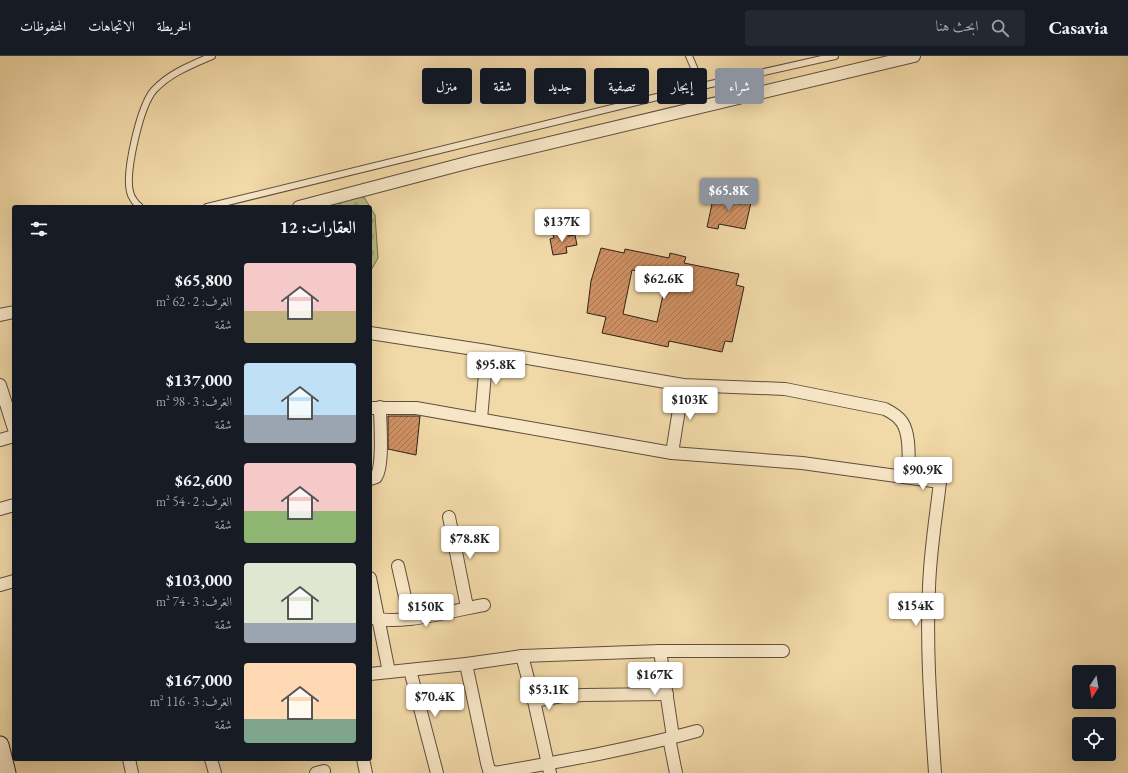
<!DOCTYPE html>
<html lang="ar">
<head>
<meta charset="utf-8">
<style>
  :root { --surface:#171b24; --page:#242831; --text:#f1f3f6; --muted:#9ea1a6; --line:#363941; --accent:#8c9099 }
  body { margin:0; font-family:"EB Garamond",Amiri,serif; background:var(--page); color:var(--text); direction:rtl; height:100vh; display:flex; flex-direction:column; font-size:15px; white-space:nowrap }
  * { box-sizing:border-box; margin:0 }
  p { font-size:13px; color:var(--muted) }
  .icon { flex:none; width:22px; height:22px; fill:none; stroke:currentColor; stroke-width:2; stroke-linecap:round; stroke-linejoin:round }
  .map { position:relative; flex:1; overflow:hidden; direction:ltr }
  .panel { position:absolute; left:12px; top:149px; width:360px; height:556px; display:flex; flex-direction:column; background:var(--surface); border-radius:4px; box-shadow:0 4px 16px #0002; direction:rtl }
  .panel>* { flex:none }
  .hud { position:absolute; left:384px; top:12px; width:380px; height:36px; direction:rtl; display:flex; gap:8px }
  .needle { width:26px; rotate:192deg }
  .fabs { position:absolute; left:1072px; top:609px; display:grid; gap:8px }
  .fabs a { display:grid; place-items:center; width:44px; height:44px; border-radius:4px; background:var(--surface); box-shadow:0 4px 16px #0002; font-size:20px }
  .price { position:absolute; translate:-50% -34px; padding:0 9px; border-radius:4px; background:#fff; color:#222; font-size:13px; line-height:26px; filter:drop-shadow(0 1px 2px #0008) }
  .price::after { content:''; position:absolute; left:50%; top:24px; width:12px; height:9px; margin-left:-6px; background:inherit; clip-path:polygon(0 0,100% 0,50% 100%) }
  .price.on { background:var(--accent); color:#fff }
  ul { padding:0; list-style:none }
  li { display:flex; align-items:center; gap:12px; height:100px; padding:0 16px }
  li span { display:grid; place-items:center; flex:none; width:112px; height:80px; border-radius:4px; color:#555 }
  li>.icon { margin-inline-start:auto }
  span .icon { width:48px; height:48px; fill:#fffc; stroke-width:1 }
  li b { font-size:17px }
  h2 { display:flex; justify-content:space-between; align-items:center; height:48px; padding:0 16px; font-size:17px }
  .tag { padding:0 14px; border-radius:4px; background:var(--surface); box-shadow:0 4px 16px #0002; font-size:14px; line-height:36px }
  .tag.on { background:var(--accent); color:#fff }
  header { display:flex; align-items:center; gap:24px; box-sizing:border-box; height:56px; padding:0 20px; background:var(--surface); border-bottom:1px solid var(--line) }
  header strong { font-size:19px }
  nav { display:flex; gap:22px; margin-inline-start:auto; font-size:14px }
  .search { width:280px; height:36px; background:var(--page); display:flex; align-items:center; gap:10px; box-sizing:border-box; padding:0 14px; border-radius:4px; color:var(--muted); font-size:15px }
  .map>svg:first-child { display:block }
</style>
</head>
<body>
<header>
<strong>Casavia</strong>
<div class="search"><svg class="icon" aria-label="search" viewBox="0 0 24 24"><circle cx="10" cy="10" r="6"/><path d="M15 15l6 6"/></svg>ابحث هنا</div>
<nav><a>الخريطة</a><a>الاتجاهات</a><a>المحفوظات</a></nav>
</header>
<div class="map">
<svg width="1128" height="717" viewBox="0 0 1128 717">
  <defs>
    <pattern id="cemetery-stones" width="16" height="16" patternUnits="userSpaceOnUse"><rect width="16" height="16" fill="#bebe85"/><path d="M2 7V4a2 2 0 0 1 4 0v3zM10 15v-3a2 2 0 0 1 4 0v3z" fill="#a4a372"/></pattern>
    <pattern id="building-hatch" width="6" height="6" patternUnits="userSpaceOnUse"><rect width="6" height="6" fill="#cf9163"/><path d="M-1 1l2-2M0 6l6-6M5 7l2-2" fill="none" stroke="#a87651"/></pattern>
  </defs>
  <rect width="100%" height="100%" fill="#f2d9a8"/>
  <filter id="stains"><feTurbulence type="fractalNoise" baseFrequency=".005" numOctaves="4"/><feColorMatrix values="0 0 0 0 .2 0 0 0 0 .09 0 0 0 0 .02 0 0 0 .5 -.17"/></filter>
  <radialGradient id="worn" r=".72"><stop offset=".6" stop-color="#630" stop-opacity="0"/><stop offset="1" stop-color="#630" stop-opacity=".3"/></radialGradient>
  <path fill="url(#cemetery-stones)" stroke="#766f50" d="M362,138L375,159L378,202L370,216V151H311Z"/>
  <g fill="url(#building-hatch)" stroke="#2f201a" fill-rule="evenodd">
    <path d="M715,134L725,136L724,144L741,148L743,140L752,142L745,173L719,168L718,173L707,171Z"/>
    <path d="M568,176V180L575,179L577,189L566,191L567,197L553,199L550,183L554,182L553,179Z"/>
    <path d="M601,192L624,197L625,193L669,202L670,197L686,201L684,207L739,218L736,229L744,231L732,286L725,285L722,296L669,285L668,291L602,277L606,261L587,257L591,225ZM632,214L667,221L657,266L623,258Z"/>
    <path d="M388,360H420L416,399L388,393Z"/>
  </g>
  <g fill="none" stroke-linecap="round" stroke-linejoin="round">
    <g stroke="#604e3e" stroke-width="8">
      <g id="lane">
        <path d="M689,0L702,30"/>
        <path d="M140,151C136,148 131,141 130,136C125,116 140,50 154,34C170,17 191,9 212,0"/>
        <path d="M207,151L702,30L835,0"/>
      </g>
    </g>
    <g stroke="#604e3e" stroke-width="14">
      <g id="street">
        <path d="M299,151L474,105L914,0"/>
        <path d="M0,259L14,256"/>
        <path d="M370,277L487,295L683,329L785,333L885,353C891,356 898,360 902,366C911,379 908,406 909,421"/>
        <path d="M0,329L14,373"/>
        <path d="M370,352H416L672,397L802,407L940,426C936,461 930,496 929,532C926,593 931,656 935,717"/>
        <path d="M481,363L487,295"/>
        <path d="M0,384L14,380"/>
        <path d="M672,397L683,329"/>
        <path d="M370,423L376,421C384,409 380,367 380,351"/>
        <path d="M0,453L14,449"/>
        <path d="M449,461L467,551"/>
        <path d="M398,510L410,563"/>
        <path d="M370,522L389,616"/>
        <path d="M0,529L14,525"/>
        <path d="M370,561C399,571 453,554 484,549"/>
        <path d="M660,595L673,681"/>
        <path d="M522,600L534,645L550,717"/>
        <path d="M466,608L487,707L489,714L495,717C562,705 632,693 697,675"/>
        <path d="M410,614L437,717"/>
        <path d="M370,618L466,608L522,600L660,595H783"/>
        <path d="M534,645L562,640L584,639L667,638"/>
        <path d="M669,682L676,717"/>
        <path d="M129,703L132,717"/>
        <path d="M211,703L215,717"/>
        <path d="M363,703L366,717"/>
        <path d="M316,717L324,715"/>
      </g>
    </g>
    <g stroke="#2f201a" stroke-width="19">
      <path id="secondary" d="M0,689L7,717"/>
    </g>
    <use href="#lane" stroke="#f7e6c6" stroke-width="6"/>
    <use href="#street" stroke="#f7e6c6" stroke-width="12"/>
    <use href="#secondary" stroke="#f7e6c6" stroke-width="17"/>
  </g>
  <rect width="100%" height="100%" filter="url(#stains)"/>
  <rect width="100%" height="100%" fill="url(#worn)"/>
</svg>
<div class="fabs">
<a><svg class="needle" viewBox="-14 -14 28 28"><path d="M0-13l5 13h-10z" fill="#e53935"/><path d="M0 13l5-13h-10z" fill="#9ea1a6"/></svg></a>
<a><svg class="icon" aria-label="locate" viewBox="0 0 24 24"><circle cx="12" cy="12" r="6"/><path d="M12 2v4M12 18v4M2 12h4M18 12h4"/></svg></a>
</div>
<b class="price on" style="left:729px;top:156px">$65.8K</b>
<b class="price" style="left:562px;top:187px">$137K</b>
<b class="price" style="left:664px;top:244px">$62.6K</b>
<b class="price" style="left:496px;top:330px">$95.8K</b>
<b class="price" style="left:690px;top:365px">$103K</b>
<b class="price" style="left:923px;top:435px">$90.9K</b>
<b class="price" style="left:470px;top:504px">$78.8K</b>
<b class="price" style="left:916px;top:571px">$154K</b>
<b class="price" style="left:426px;top:572px">$150K</b>
<b class="price" style="left:655px;top:640px">$167K</b>
<b class="price" style="left:549px;top:655px">$53.1K</b>
<b class="price" style="left:435px;top:662px">$70.4K</b>
<div class="hud">
<a class="tag on">شراء</a>
<a class="tag">إيجار</a>
<a class="tag">تصفية</a>
<a class="tag">جديد</a>
<a class="tag">شقة</a>
<a class="tag">منزل</a>
</div>
<section class="panel">
<h2>العقارات: 12<svg class="icon" aria-label="filters" viewBox="0 0 24 24"><path d="M4 7h16M4 17h16"/><circle cx="9" cy="7" r="2"/><circle cx="15" cy="17" r="2"/></svg></h2>
<ul>
<li><span style="background:linear-gradient(#f6c9c9 60%,#c2b280 0)"><svg class="icon" aria-label="home" viewBox="0 0 24 24"><path d="M3 11l9-7 9 7M6 9v11h12V9"/></svg></span><div><b>$65,800</b><p>الغرف: 2 · 62 m²</p><p>شقة</p></div></li>
<li><span style="background:linear-gradient(#bfe0f5 65%,#9aa5b1 0)"><svg class="icon" aria-label="home" viewBox="0 0 24 24"><path d="M3 11l9-7 9 7M6 9v11h12V9"/></svg></span><div><b>$137,000</b><p>الغرف: 3 · 98 m²</p><p>شقة</p></div></li>
<li><span style="background:linear-gradient(#f6c9c9 60%,#8fb573 0)"><svg class="icon" aria-label="home" viewBox="0 0 24 24"><path d="M3 11l9-7 9 7M6 9v11h12V9"/></svg></span><div><b>$62,600</b><p>الغرف: 2 · 54 m²</p><p>شقة</p></div></li>
<li><span style="background:linear-gradient(#dfe7d0 75%,#9aa5b1 0)"><svg class="icon" aria-label="home" viewBox="0 0 24 24"><path d="M3 11l9-7 9 7M6 9v11h12V9"/></svg></span><div><b>$103,000</b><p>الغرف: 3 · 74 m²</p><p>شقة</p></div></li>
<li><span style="background:linear-gradient(#ffd9b3 70%,#7fa58c 0)"><svg class="icon" aria-label="home" viewBox="0 0 24 24"><path d="M3 11l9-7 9 7M6 9v11h12V9"/></svg></span><div><b>$167,000</b><p>الغرف: 3 · 116 m²</p><p>شقة</p></div></li>
</ul>
</section>
</div>
</body>
</html>
